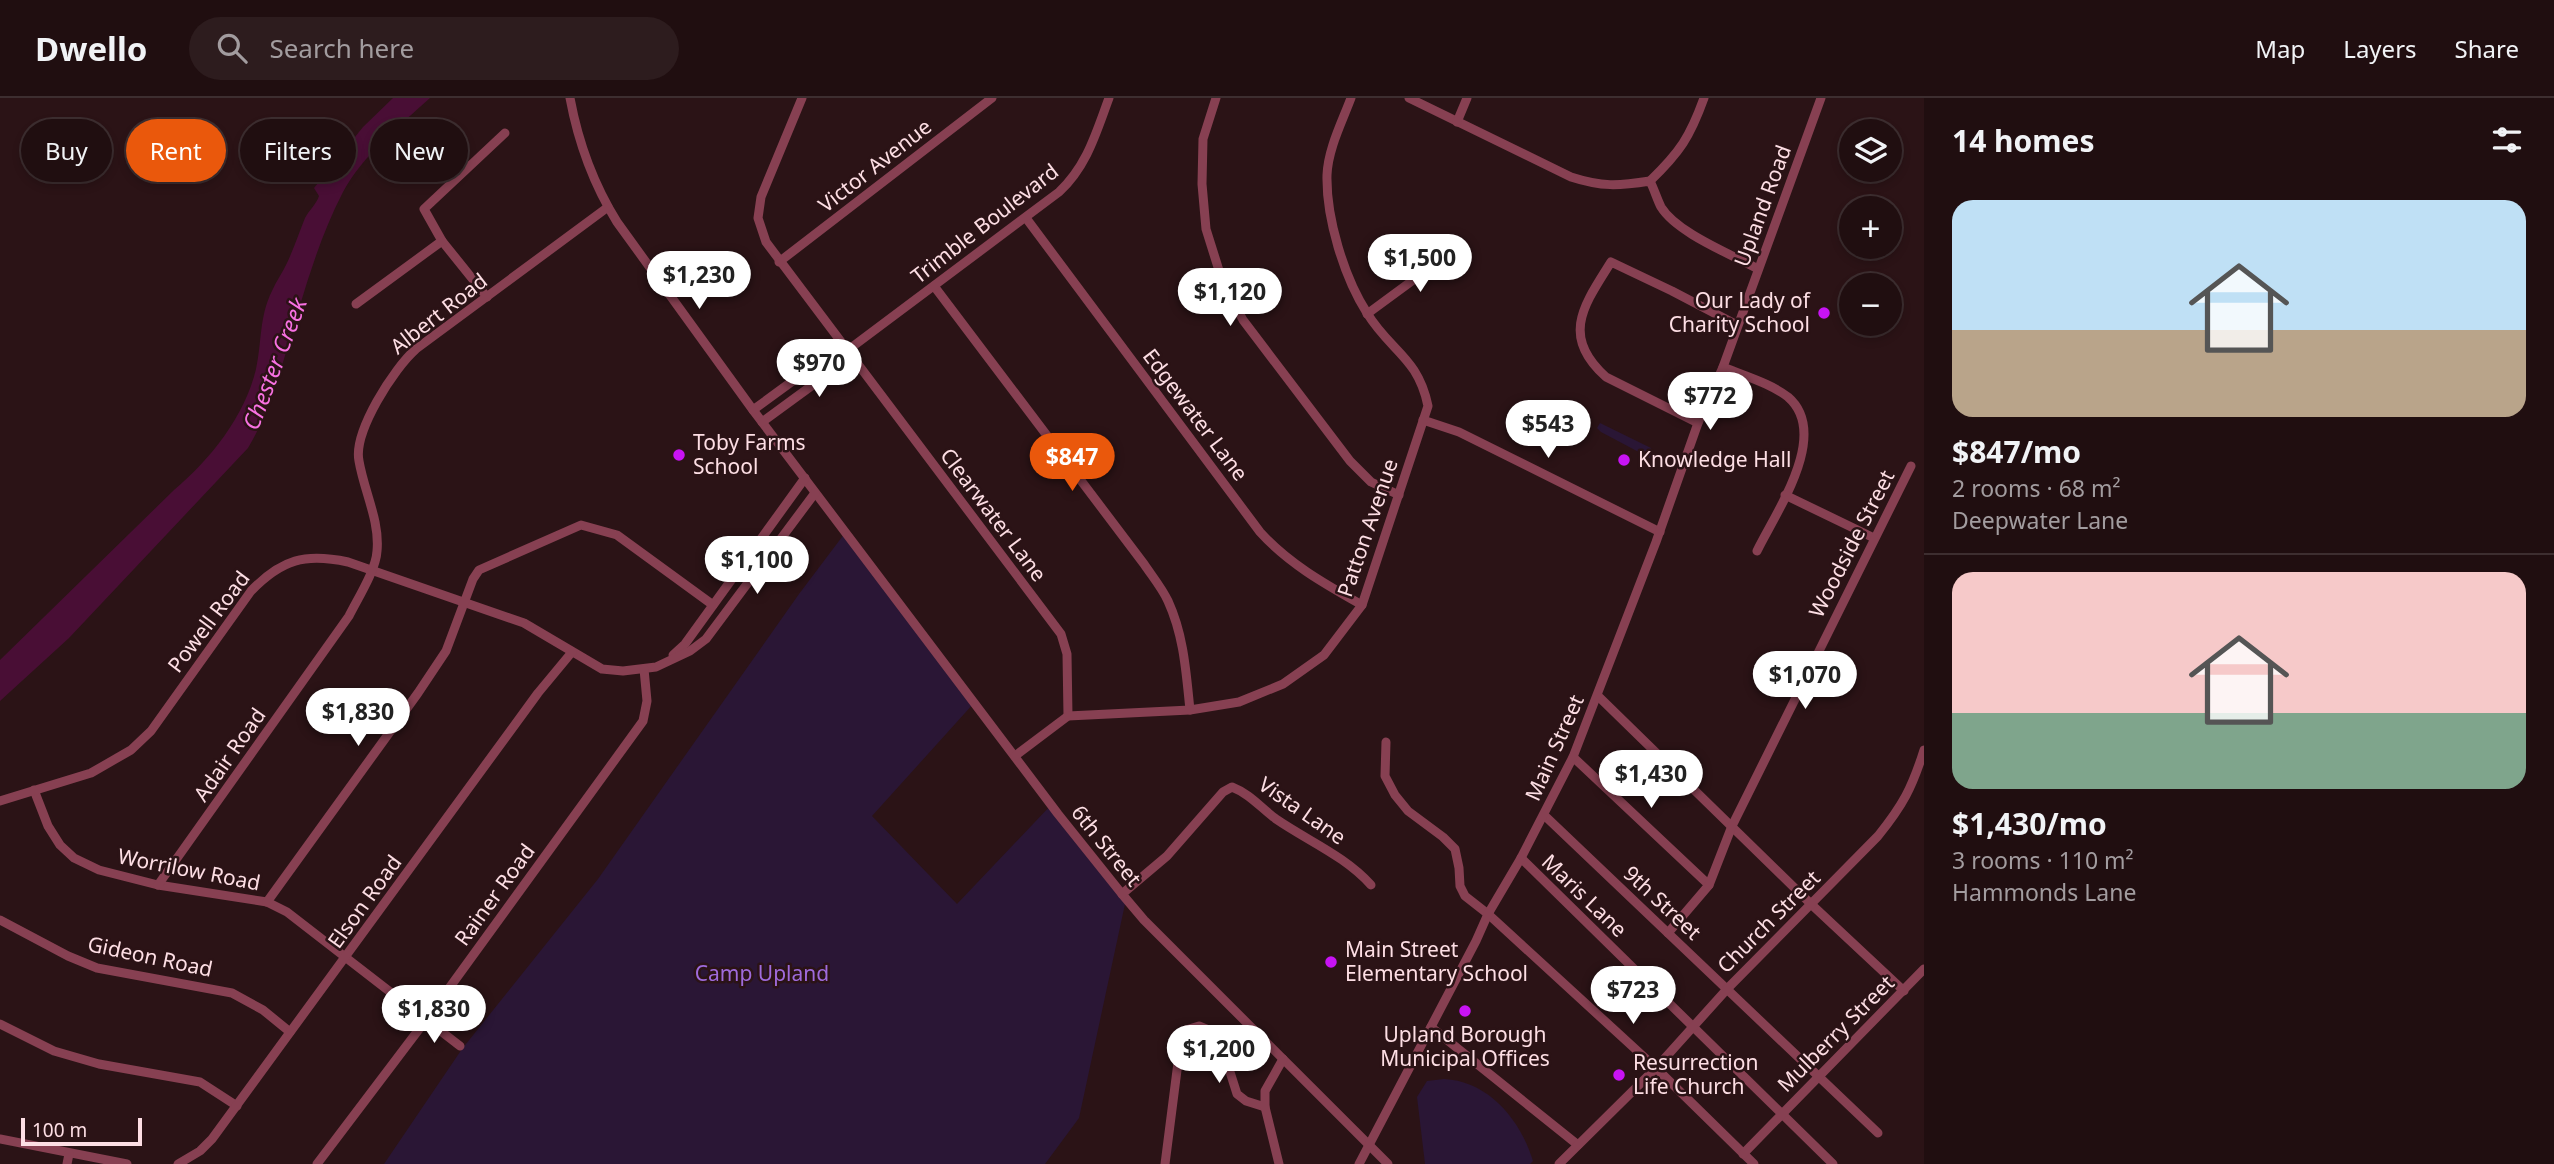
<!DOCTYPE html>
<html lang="en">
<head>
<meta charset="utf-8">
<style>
  :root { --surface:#200e10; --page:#2d1c1e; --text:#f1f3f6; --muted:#a29c9f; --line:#3d2e30; --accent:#ea580c }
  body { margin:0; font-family:"Noto Sans",sans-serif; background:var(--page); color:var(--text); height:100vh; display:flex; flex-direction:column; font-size:26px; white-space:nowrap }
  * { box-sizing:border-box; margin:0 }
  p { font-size:23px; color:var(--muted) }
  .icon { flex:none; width:38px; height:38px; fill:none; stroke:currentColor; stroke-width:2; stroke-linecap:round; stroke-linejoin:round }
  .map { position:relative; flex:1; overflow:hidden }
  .side { display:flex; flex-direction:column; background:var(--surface); width:630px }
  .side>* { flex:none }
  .hud { position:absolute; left:21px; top:21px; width:665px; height:63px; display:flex; gap:14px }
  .controls { position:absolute; left:1839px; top:21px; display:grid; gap:14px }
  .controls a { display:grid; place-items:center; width:63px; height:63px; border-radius:50%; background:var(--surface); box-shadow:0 4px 10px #0003,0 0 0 2px var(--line); font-size:35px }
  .scale { position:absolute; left:21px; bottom:18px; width:121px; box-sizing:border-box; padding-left:7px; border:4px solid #fddee4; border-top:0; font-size:19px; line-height:24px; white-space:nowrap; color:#fddee4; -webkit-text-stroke:5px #2b1316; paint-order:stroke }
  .price { position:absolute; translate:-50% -60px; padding:0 16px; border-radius:24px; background:#fff; color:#222; font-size:23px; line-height:46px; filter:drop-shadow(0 2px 4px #0008) }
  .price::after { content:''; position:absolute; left:50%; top:42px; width:21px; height:16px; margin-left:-10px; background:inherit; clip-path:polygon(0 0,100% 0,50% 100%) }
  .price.selected { background:var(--accent); color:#fff }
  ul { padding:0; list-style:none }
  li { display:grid; align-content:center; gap:14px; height:371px; padding:0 28px }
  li+li { border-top:2px solid var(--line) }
  li span { display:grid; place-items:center; height:217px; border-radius:21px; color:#555 }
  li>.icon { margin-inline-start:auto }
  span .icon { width:126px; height:126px; fill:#fffc; stroke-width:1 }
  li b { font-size:30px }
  h2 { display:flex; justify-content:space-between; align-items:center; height:84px; padding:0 28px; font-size:30px }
  .tag { padding:0 24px; border-radius:32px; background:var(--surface); box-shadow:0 4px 10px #0003,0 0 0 2px var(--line); font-size:24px; line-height:63px }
  .tag.selected { background:var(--accent); color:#fff }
  header { display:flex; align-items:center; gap:42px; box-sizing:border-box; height:98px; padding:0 35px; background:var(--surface); border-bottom:2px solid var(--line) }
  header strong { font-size:33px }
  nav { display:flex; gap:38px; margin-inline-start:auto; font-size:24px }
  .search { width:490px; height:63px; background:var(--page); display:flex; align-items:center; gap:18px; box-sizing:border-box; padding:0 24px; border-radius:38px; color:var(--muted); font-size:26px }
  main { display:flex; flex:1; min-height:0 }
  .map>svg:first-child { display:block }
</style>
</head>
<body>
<header>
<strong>Dwello</strong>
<div class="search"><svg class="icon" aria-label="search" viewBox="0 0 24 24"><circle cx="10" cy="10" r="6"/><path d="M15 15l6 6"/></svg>Search here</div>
<nav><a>Map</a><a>Layers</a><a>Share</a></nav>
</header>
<main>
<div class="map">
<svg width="1924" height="1066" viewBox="0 0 1924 1066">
  <rect width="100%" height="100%" fill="#2b1316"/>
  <g fill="#2a1635">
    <path d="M1600,325L1651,350L1653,355L1650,360L1601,334L1597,330Z"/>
    <path d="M845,435L974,605L872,718L957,806L1052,706L1125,806L1079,1020L1045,1066H384L462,951L598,781L799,496Z"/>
    <path d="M1444,981C1489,983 1521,1023 1533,1063L1530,1066H1425L1417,999L1427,983Z"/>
  </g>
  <path fill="#490e35" d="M393,0H430C399,28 363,57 343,94C316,146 301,205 284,261C274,291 265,322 248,350L69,540L0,603V562L174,392C210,362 245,318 256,271C262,244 259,219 272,193C276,183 283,174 287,165C294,150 299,135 305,120C309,112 316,107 319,98L314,90L363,29Z"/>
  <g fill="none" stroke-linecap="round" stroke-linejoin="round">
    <g stroke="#874052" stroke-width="9">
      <path d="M570,0C578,43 594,87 617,124L753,312L1058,716L1122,796L1144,822L1388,1066"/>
      <path d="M802,0L761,99L758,120L766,144L1061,536L1067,556L1068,618"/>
      <path d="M1216,0L1203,41L1202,86L1206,131L1222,182L1243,222L1350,363L1371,384L1399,397"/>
      <path d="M1409,0L1571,79C1602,89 1618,88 1650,83C1654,91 1657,101 1661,109C1677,135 1731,156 1758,171"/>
      <path d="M1457,24L1467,0"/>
      <path d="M1650,83C1680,54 1690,39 1704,0"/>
      <path d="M1026,120L1260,434C1289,466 1325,486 1362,507"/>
      <path d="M779,164L992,0"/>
      <path d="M934,188L1144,466C1152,478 1162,490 1168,503C1184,538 1186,574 1190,612"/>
      <path d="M487,199L442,143L424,111L505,35"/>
      <path d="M356,206L442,143"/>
      <path d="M1367,216L1454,152"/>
      <path d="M1723,269C1744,278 1770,285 1788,299C1831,336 1776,414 1757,453"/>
      <path d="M753,312L831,255L848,252"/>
      <path d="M1423,322L1459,334L1660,434"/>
      <path d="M762,324L840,267L848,252L1059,94C1087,68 1096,35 1109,0"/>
      <path d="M1698,325L1606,279C1560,238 1584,207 1611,164L1672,193L1737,227"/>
      <path d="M1785,397L1874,440"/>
      <path d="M673,557L685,546L805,380"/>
      <path d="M1598,598L1812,807L1904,893"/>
      <path d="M1386,644L1385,678L1395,697L1408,713L1443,739L1455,751L1459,770L1460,788L1465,798L1488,816L1656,970L1754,1066"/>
      <path d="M1015,658L1068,618L1190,612L1239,604L1283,586L1324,557L1362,507L1428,308C1418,259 1390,253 1367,215C1344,179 1326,120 1327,77C1328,51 1342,24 1351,0"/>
      <path d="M1573,659L1709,787"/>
      <path d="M34,692L48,728L60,747L74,760L99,772L158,787L267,804L287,814L460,948"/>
      <path d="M0,703L91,675L131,652L151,633L251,493C282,461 305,455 348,464L524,525L602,571L623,573L656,569L690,553L706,541L815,395"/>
      <path d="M1544,717L1878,1035"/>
      <path d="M1521,760L1833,1066"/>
      <path d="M158,787L349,518C358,500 376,472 377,453C380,423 364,393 359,363C353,334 394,270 416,251L608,109"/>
      <path d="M1122,796L1167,758L1223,694L1232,689C1250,696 1261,710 1276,721C1308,743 1345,758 1371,787"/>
      <path d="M267,804L418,595L446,553L473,481L479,472L581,427L617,437L713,507"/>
      <path d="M0,822L68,858L97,870L232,895L263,912L290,934"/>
      <path d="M1668,835L1709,787L1732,728L1911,368"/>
      <path d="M0,926L54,953L99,966L200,984L237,1008"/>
      <path d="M1431,929L1578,1047"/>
      <path d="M0,1041L127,1066"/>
      <path d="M1743,1056L1924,871"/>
      <path d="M67,1066L69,1056"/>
      <path d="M178,1066L200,1053L212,1041L538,595L572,554"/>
      <path d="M317,1066L426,922L643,623L647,603L644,571"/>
      <path d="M1165,1066L1181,941L1186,932L1199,928L1218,936L1237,996L1246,1003L1265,1009"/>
      <path d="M1279,1066L1265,1009V993L1283,961"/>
      <path d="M1359,1066L1476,843L1488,816L1521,760L1573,659L1656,444L1698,325L1723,269L1821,0"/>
      <path d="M1559,1066L1656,970L1728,890L1878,738C1903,707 1912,690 1924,652"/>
    </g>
  </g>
  <g fill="#c813f4" stroke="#2b1316" stroke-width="2.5">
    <circle cx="1824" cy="215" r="7"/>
    <circle cx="679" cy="357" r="7"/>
    <circle cx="1624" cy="362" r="7"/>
    <circle cx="1331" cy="864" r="7"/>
    <circle cx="1465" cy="913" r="7"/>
    <circle cx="1619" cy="977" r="7"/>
  </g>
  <g text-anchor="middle" stroke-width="5" stroke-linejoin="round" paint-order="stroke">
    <g font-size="21" fill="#fddee4" stroke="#2b1316">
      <text transform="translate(875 68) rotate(-38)" y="7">Victor Avenue</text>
      <text transform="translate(1763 108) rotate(-70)" y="7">Upland Road</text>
      <text transform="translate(985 126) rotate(-38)" y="7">Trimble Boulevard</text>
      <text transform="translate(439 216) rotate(-38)" y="7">Albert Road</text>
      <text transform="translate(1195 317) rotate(53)" y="7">Edgewater Lane</text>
      <text transform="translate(993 417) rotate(53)" y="7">Clearwater Lane</text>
      <text transform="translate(1368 430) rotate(-71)" y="7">Patton Avenue</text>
      <text transform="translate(1852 446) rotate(-63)" y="7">Woodside Street</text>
      <text transform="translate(209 524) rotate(-53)" y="7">Powell Road</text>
      <text transform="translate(1555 650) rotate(-66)" y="7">Main Street</text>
      <text transform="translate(230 657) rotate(-55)" y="7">Adair Road</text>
      <text transform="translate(1302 713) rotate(35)" y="7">Vista Lane</text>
      <text transform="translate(1106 748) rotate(51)" y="7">6th Street</text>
      <text transform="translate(189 772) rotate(11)" y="7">Worrilow Road</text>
      <text transform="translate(495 797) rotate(-54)" y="7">Rainer Road</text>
      <text transform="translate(1584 798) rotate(44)" y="7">Maris Lane</text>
      <text transform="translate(365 804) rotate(-54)" y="7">Elson Road</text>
      <text transform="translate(1662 805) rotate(43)" y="7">9th Street</text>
      <text transform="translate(1769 824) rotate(-45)" y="7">Church Street</text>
      <text transform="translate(150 859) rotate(12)" y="7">Gideon Road</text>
      <text transform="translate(1836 936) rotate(-45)" y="7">Mulberry Street</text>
    </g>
    <g font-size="21" fill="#fddee4" stroke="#2b1316" text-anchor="start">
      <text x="1810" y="210" text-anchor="end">Our Lady of<tspan x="1810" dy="24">Charity School</tspan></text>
      <text x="693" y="352">Toby Farms<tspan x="693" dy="24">School</tspan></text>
      <text x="1638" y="369">Knowledge Hall</text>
      <text x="1345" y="859">Main Street<tspan x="1345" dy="24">Elementary School</tspan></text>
      <text x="1465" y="944" text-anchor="middle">Upland Borough<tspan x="1465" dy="24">Municipal Offices</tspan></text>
      <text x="1633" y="972">Resurrection<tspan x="1633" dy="24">Life Church</tspan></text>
    </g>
    <g font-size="21" fill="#9f6bdc" stroke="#2b1316">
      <text x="762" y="883">Camp Upland</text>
    </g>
    <g font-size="23" font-style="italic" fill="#f871e2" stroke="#2b1316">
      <text transform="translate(275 266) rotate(-69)" y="8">Chester Creek</text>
    </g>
  </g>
</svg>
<div class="controls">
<a><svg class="icon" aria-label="layers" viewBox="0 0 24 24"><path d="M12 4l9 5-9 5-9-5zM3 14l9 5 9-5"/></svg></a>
<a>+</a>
<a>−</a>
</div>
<div class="scale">100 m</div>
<b class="price" style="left:1420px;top:196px">$1,500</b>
<b class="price" style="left:699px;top:213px">$1,230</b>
<b class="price" style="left:1230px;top:230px">$1,120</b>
<b class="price" style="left:819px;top:301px">$970</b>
<b class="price" style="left:1710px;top:334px">$772</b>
<b class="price" style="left:1548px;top:362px">$543</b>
<b class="price selected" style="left:1072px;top:395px">$847</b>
<b class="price" style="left:757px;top:498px">$1,100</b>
<b class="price" style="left:1805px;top:613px">$1,070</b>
<b class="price" style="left:358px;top:650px">$1,830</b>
<b class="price" style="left:1651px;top:712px">$1,430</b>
<b class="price" style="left:1633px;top:928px">$723</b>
<b class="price" style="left:434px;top:947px">$1,830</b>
<b class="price" style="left:1219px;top:987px">$1,200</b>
<div class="hud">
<a class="tag">Buy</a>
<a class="tag selected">Rent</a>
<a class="tag">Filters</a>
<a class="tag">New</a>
</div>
</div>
<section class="side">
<h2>14 homes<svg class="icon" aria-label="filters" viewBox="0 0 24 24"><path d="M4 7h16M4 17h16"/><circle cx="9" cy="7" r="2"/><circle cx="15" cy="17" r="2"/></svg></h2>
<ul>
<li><span style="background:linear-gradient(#bfe0f5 60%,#b9a48a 0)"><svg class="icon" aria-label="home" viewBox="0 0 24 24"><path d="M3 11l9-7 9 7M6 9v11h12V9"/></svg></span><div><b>$847/mo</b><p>2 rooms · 68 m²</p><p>Deepwater Lane</p></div></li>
<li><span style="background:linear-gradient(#f6c9c9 65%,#7fa58c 0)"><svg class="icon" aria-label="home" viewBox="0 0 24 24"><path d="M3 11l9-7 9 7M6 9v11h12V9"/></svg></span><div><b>$1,430/mo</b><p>3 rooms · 110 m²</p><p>Hammonds Lane</p></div></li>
</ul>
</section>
</main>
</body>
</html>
